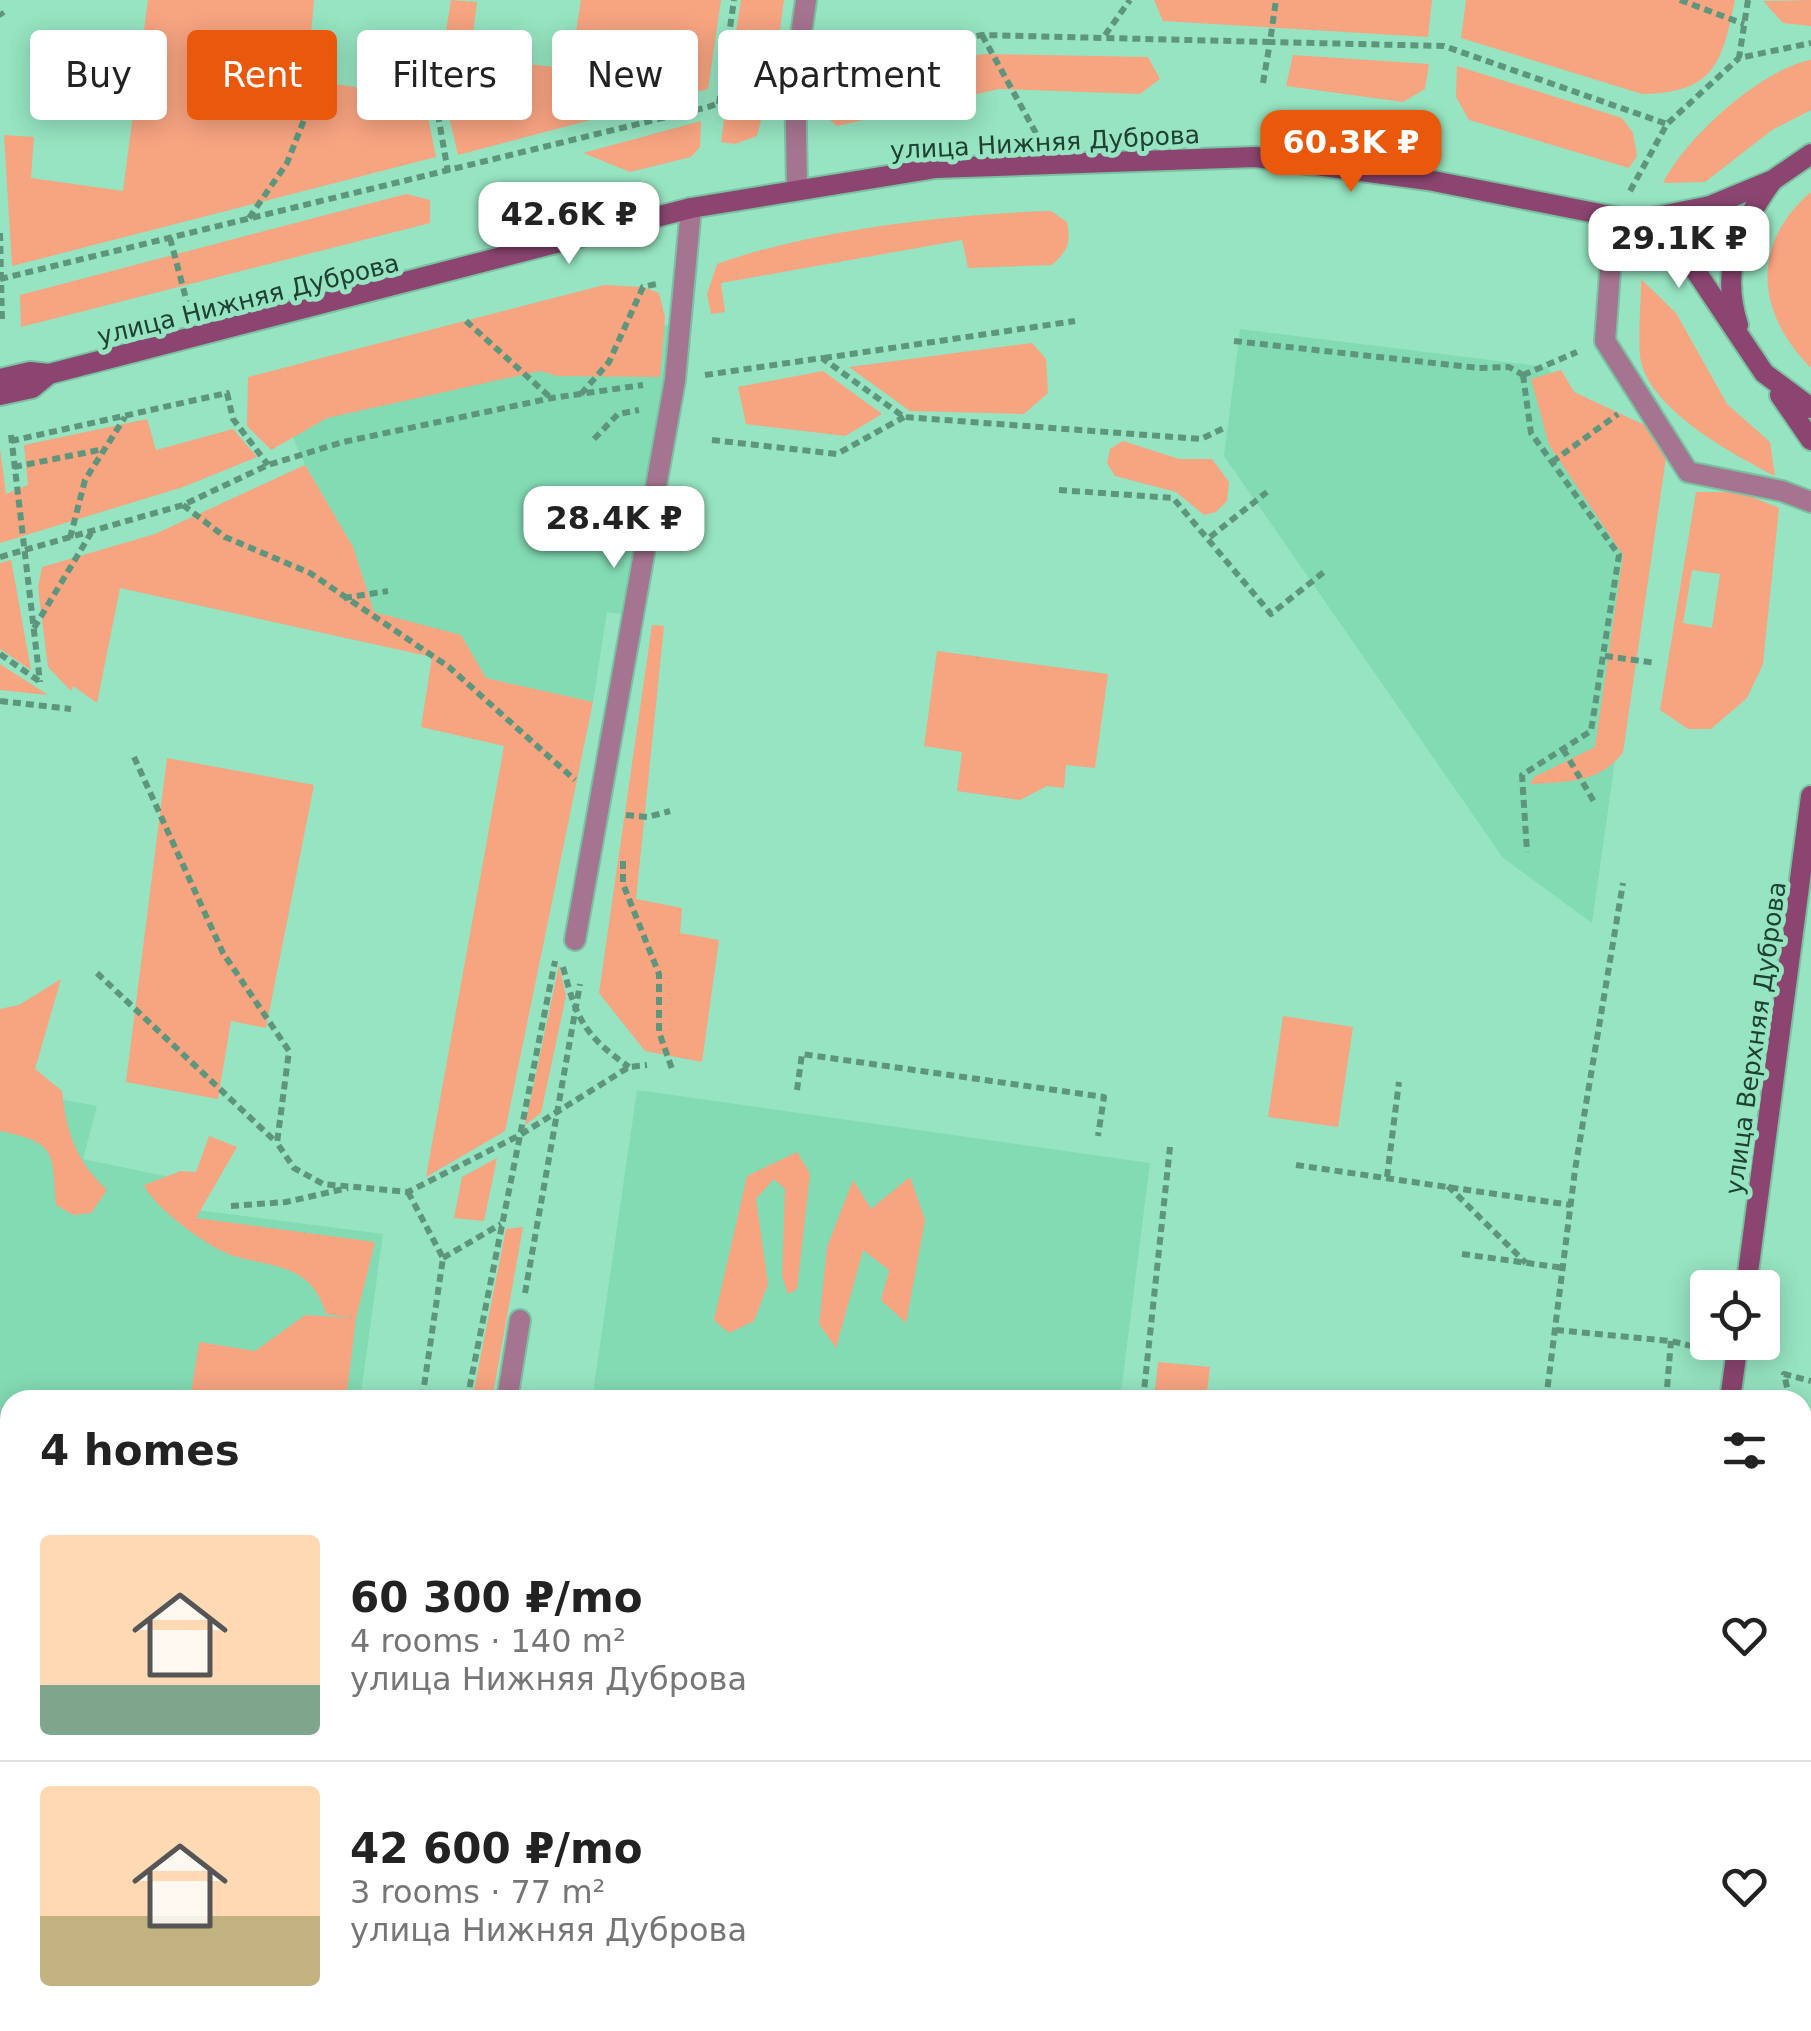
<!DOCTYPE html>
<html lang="en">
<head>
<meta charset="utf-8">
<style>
  :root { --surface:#fff; --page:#f6f6f6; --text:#222; --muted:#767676; --line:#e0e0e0; --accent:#ea580c }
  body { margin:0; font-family:"DejaVu Sans",sans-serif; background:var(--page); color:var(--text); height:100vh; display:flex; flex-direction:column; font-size:38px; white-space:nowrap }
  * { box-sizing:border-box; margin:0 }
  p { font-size:32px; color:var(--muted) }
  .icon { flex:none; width:55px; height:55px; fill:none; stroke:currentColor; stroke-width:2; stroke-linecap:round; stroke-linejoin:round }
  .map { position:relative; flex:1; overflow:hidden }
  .side { position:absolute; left:0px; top:1390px; width:1812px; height:642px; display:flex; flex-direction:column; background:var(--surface); border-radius:30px 30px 0 0; box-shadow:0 5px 25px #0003 }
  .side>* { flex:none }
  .hud { position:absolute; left:30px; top:30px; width:1000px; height:90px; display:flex; gap:20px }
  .buttons { position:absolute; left:1690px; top:1270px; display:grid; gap:20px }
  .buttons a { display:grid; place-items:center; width:90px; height:90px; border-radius:10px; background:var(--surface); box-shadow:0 5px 25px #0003; font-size:50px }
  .price { position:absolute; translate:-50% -85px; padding:0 22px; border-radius:20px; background:#fff; color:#222; font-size:32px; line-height:65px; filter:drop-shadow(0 2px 5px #0008) }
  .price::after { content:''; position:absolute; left:50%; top:60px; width:30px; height:22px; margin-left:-15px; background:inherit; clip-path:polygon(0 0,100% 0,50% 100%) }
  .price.current { background:var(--accent); color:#fff }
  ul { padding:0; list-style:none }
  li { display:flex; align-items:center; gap:30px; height:250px; padding:0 40px }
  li+li { border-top:2px solid var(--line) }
  li span { display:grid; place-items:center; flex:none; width:280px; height:200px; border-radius:10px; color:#555 }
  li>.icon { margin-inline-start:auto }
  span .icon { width:120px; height:120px; fill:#fffc; stroke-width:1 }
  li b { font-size:42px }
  h2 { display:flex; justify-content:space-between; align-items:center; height:120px; padding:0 40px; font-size:42px }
  .tag { padding:0 35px; border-radius:10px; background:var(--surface); box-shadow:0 5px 25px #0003; font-size:35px; line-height:90px }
  .tag.current { background:var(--accent); color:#fff }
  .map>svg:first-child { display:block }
</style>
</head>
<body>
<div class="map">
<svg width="1811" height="2031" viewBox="0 0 1811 2031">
  <rect width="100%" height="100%" fill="#96e4c1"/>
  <g fill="#83dbb4">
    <path d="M691,319L644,618L607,612L593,702L485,678L461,635L374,612L353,547L305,465L283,415Z"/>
    <path d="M1240,329L1547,367L1650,514L1592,923L1503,858L1224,456Z"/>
    <path d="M0,1088L97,1106L83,1159L198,1183V1210L383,1234L360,1400H10V1759L0,1758Z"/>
    <path d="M637,1090L1150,1163L1120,1400H592Z"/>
  </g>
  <g fill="#f7a481" fill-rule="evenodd">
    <path d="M148,0H314L307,80L424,97L436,157L12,266L4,135L34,137L31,178L123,191Z"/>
    <path d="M451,0L477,2L470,57L570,69L581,0H721L708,89L458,155L439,75Z"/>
    <path d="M741,0H784C776,52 783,67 728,84Z"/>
    <path d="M1154,0H1432L1428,37L1163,21Z"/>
    <path d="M1466,0H1735C1722,62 1715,93 1642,94L1461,38Z"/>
    <path d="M1811,0V26L1783,23L1763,1Z"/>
    <path d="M984,54L1148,57L1160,79L1140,94L999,89L837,126L818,110L820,90L840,78Z"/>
    <path d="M1293,55L1429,64L1425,89L1403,102L1286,86Z"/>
    <path d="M1811,60V110L1772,130L1705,182L1663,183C1685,138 1761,69 1811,60Z"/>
    <path d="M1457,66L1622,118L1633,133L1637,156L1629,168L1469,120L1456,97Z"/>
    <path d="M765,105L757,136L735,144L721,142L725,113Z"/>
    <path d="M701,121L700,147L691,157L630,172L583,153Z"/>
    <path d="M1811,192V368C1757,314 1749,245 1811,192Z"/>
    <path d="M406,194L430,200V223L21,327L20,295Z"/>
    <path d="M1051,211L1067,222C1071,244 1068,250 1052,265L968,268L962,240L721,283L725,312L711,314L707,294L717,264C811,230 950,214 1051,211Z"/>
    <path d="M1641,279L1676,313L1727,404L1770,442L1775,476C1734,455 1646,408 1640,356C1638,331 1641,304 1641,279Z"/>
    <path d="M604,285L643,287L659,293L665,317L660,377L557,376L540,371L327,418L271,450L247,426L248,377Z"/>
    <path d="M1032,343L1046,359L1048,393L1024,414L910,411L849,367Z"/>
    <path d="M1561,370L1574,392L1651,428L1666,458L1623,752C1601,783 1566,782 1530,784L1534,777L1595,747L1623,555L1549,445L1531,379Z"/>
    <path d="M823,371L882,414L845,436L746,424L738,387Z"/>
    <path d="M147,419L156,450L233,429L257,457L183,487L0,543V449L6,494L28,485L24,445Z"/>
    <path d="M1123,441L1179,459H1212L1229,482L1227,501L1216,512L1204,515L1176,492L1115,476L1107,463L1110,449Z"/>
    <path d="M305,465L353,547L374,612L461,635L486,678L593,702L505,1131L426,1177L504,746L421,727L432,657L120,588L97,703L73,686L71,691L48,667L38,588L42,567L155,534Z"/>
    <path d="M1696,492H1740L1779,508L1763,664L1747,698L1711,729H1688L1660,710ZM1692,570L1720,574L1712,628L1683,623Z"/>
    <path d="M11,560L31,670L0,649V563Z"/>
    <path d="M652,625L664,626L636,899L682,908L680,933L719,940L702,1062L645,1051L599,993Z"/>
    <path d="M937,651L1108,674L1095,768L1066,765L1064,788L1047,786L1020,800L957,791L962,752L924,746Z"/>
    <path d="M0,664L48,695L0,690Z"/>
    <path d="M167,758L314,785L266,1028L231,1021L218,1099L126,1082Z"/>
    <path d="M559,965L566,996L541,1113L525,1125Z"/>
    <path d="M61,979L35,1069L62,1091C66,1133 77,1162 107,1190L91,1213L73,1215L56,1205C52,1151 57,1143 0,1131V1009L19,1005Z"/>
    <path d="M1283,1016L1353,1027L1338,1127L1268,1117Z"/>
    <path d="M209,1136L237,1147L196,1218L375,1242L356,1318L346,1400H190L199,1342L255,1351L305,1315L354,1318L326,1314C311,1264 276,1268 234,1256C210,1249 153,1207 144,1185L181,1171L196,1172Z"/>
    <path d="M797,1152L810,1174L797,1289L788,1294L782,1276L785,1189L774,1179L756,1199L768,1284L754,1321L729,1333L714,1320L747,1176Z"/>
    <path d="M497,1158L484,1221L454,1218L462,1177Z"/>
    <path d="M910,1177L925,1220L906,1323L881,1300L889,1270L863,1250L836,1348L819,1324L827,1247L853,1180L871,1209Z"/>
    <path d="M523,1227L492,1400H472L506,1229Z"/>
    <path d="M1158,1362L1210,1367L1206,1400H1154Z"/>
    <path d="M1803,1447L1811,1452V1901L1803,1960Z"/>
    <path d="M0,1848L10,1850V1985L0,1983Z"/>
    <path d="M469,2022H692L752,2031H654L616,2024L586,2031H468Z"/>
    <path d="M1695,2022H1793L1794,2023L1792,2031H1693Z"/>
    <path d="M205,2023V2022L366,2023L365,2031H204Z"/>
    <path d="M1477,2023V2022L1583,2023L1582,2031H1476Z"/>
  </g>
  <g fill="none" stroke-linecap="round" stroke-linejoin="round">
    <g stroke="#7cc0a2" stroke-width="24">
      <path id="lane" d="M1614,217L1605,341L1688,472L1782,491L1811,502"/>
    </g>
    <g stroke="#7cc0a2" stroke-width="24">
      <g id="street">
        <path d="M797,187L795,76L806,0"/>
        <path d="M575,940L675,380L691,208"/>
        <path d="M507,1400L520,1320"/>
        <path d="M397,2031L398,2022"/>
      </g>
    </g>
    <g stroke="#7cc0a2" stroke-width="24">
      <g id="secondary">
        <path d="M1636,221L1691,264L1764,373L1811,408"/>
        <path d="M1738,325C1720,269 1739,227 1772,181"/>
        <path d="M0,379L30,372L49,374"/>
        <path d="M0,395L32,388L49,374L691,208L936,168L1255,157L1428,180L1636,221L1710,206L1773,180L1811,154"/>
        <path d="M1780,395L1811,440"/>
        <path d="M1746,1288L1811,796"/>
        <path d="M1730,1400L1738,1342"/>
        <path d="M1641,2031L1642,2022"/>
      </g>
    </g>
    <g stroke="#5d967d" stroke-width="6" stroke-dasharray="8 5" stroke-linecap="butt">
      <path d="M1680,0L1744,24"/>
      <path d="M1748,0L1739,58L1811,43"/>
      <path d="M0,12L3,16"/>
      <path d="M982,35L1037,135"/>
      <path d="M1105,35L1130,0"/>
      <path d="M421,52L430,69L448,172"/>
      <path d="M824,69L982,35L1270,42L1276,0"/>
      <path d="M1263,83L1270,42L1444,46L1667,124"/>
      <path d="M719,104L734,0"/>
      <path d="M1630,191L1667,124L1739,58"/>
      <path d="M249,218L287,163L319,82"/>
      <path d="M0,233L2,322"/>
      <path d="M170,238L189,310"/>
      <path d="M0,279L708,107L765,87"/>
      <path d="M466,321L551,398"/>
      <path d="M1234,341L1479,368L1509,367L1523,375"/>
      <path d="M824,358L1075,321"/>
      <path d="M705,375L822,358L904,417L1201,439L1224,428"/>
      <path d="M1523,375L1531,433L1619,555L1591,731L1522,775L1527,852"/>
      <path d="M1523,375L1577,352"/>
      <path d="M581,394L609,362L643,287L656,284"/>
      <path d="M11,435L40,682"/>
      <path d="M594,439L618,414L639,410"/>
      <path d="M712,440L837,454L904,417"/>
      <path d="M11,441L227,393L233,419L268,465"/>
      <path d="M1552,462L1618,414"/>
      <path d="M14,467L104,449"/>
      <path d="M1059,490L1173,498L1271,614L1324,572"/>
      <path d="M183,505L225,537L310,573L449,667L575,780"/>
      <path d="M1210,537L1267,492"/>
      <path d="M70,538L85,480L125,417"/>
      <path d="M0,557L183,505L268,465L343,442L552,398L643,385"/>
      <path d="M344,598L388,591"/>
      <path d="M34,628L91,533"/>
      <path d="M0,654L39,681"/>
      <path d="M1605,656L1656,663"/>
      <path d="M0,701L71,709"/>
      <path d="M1563,749L1596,805"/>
      <path d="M134,757L223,953L289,1051L277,1143L294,1168L323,1184L408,1192L520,1135L629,1067L647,1065"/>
      <path d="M626,815L648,817L670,811"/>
      <path d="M623,861V884L659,974V1032L672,1069"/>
      <path d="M563,967C577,1020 584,1035 629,1067"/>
      <path d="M97,973L276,1142"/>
      <path d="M797,1090L802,1054L1104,1097L1098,1136"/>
      <path d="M1296,1165L1571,1205"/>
      <path d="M1387,1177L1399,1082"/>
      <path d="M1448,1186L1526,1263"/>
      <path d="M408,1192L443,1258L422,1400"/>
      <path d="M231,1206L286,1202L348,1188"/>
      <path d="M1462,1254L1564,1268"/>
      <path d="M443,1258L501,1224"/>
      <path d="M525,1293L580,984"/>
      <path d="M1556,1330L1671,1341L1708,1350"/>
      <path d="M467,1400L555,961"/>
      <path d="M1143,1400L1170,1147"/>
      <path d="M1546,1400L1575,1170L1623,883"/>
      <path d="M1666,1400L1671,1341"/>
      <path d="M1790,1400L1784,1374L1811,1381"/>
      <path d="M1802,1446L1811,1479"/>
      <path d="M0,1836L10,1837"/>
      <path d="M0,1972L10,1974"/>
      <path d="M222,2022L228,2031"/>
      <path d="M817,2022L878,2031"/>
      <path d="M263,2031L269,2022"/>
      <path d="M464,2031L465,2022"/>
      <path d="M970,2031L981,2022"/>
      <path d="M1452,2031L1454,2022"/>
    </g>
    <use href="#lane" stroke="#a57490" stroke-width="20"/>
    <use href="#street" stroke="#a57490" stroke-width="20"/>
    <use href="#secondary" stroke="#8b4570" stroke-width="20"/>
  </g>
  <g text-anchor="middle" stroke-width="10" stroke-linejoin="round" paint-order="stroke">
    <g font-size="25" fill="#1f4032" stroke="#96e4c1">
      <text transform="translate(1045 142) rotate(-3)" y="9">улица Нижняя Дуброва</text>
      <text transform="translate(248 299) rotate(-14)" y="9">улица Нижняя Дуброва</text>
      <text transform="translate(1755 1038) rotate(-82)" y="9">улица Верхняя Дуброва</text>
    </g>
  </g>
</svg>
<div class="buttons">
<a><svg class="icon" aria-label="locate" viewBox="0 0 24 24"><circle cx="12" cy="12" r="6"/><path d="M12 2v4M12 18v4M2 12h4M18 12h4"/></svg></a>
</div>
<b class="price current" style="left:1351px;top:195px">60.3K ₽</b>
<b class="price" style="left:569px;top:267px">42.6K ₽</b>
<b class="price" style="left:1679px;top:291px">29.1K ₽</b>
<b class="price" style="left:614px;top:571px">28.4K ₽</b>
<div class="hud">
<a class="tag">Buy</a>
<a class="tag current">Rent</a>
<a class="tag">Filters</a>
<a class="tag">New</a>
<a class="tag">Apartment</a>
</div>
<section class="side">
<h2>4 homes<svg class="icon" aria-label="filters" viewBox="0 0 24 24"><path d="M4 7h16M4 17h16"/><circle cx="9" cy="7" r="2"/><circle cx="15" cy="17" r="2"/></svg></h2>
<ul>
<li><span style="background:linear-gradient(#ffd9b3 75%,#7fa58c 0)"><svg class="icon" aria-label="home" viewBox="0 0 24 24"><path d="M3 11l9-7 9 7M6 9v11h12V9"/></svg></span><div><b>60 300 ₽/mo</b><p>4 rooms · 140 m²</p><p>улица Нижняя Дуброва</p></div><svg class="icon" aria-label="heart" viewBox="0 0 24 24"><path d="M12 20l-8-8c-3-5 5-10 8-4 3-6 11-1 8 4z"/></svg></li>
<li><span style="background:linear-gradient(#ffd9b3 65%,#c2b280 0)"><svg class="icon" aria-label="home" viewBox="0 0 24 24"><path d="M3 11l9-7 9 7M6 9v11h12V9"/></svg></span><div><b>42 600 ₽/mo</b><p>3 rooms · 77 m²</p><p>улица Нижняя Дуброва</p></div><svg class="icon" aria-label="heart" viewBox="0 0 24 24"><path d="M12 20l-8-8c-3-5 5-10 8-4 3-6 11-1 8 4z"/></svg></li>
</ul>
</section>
</div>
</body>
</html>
